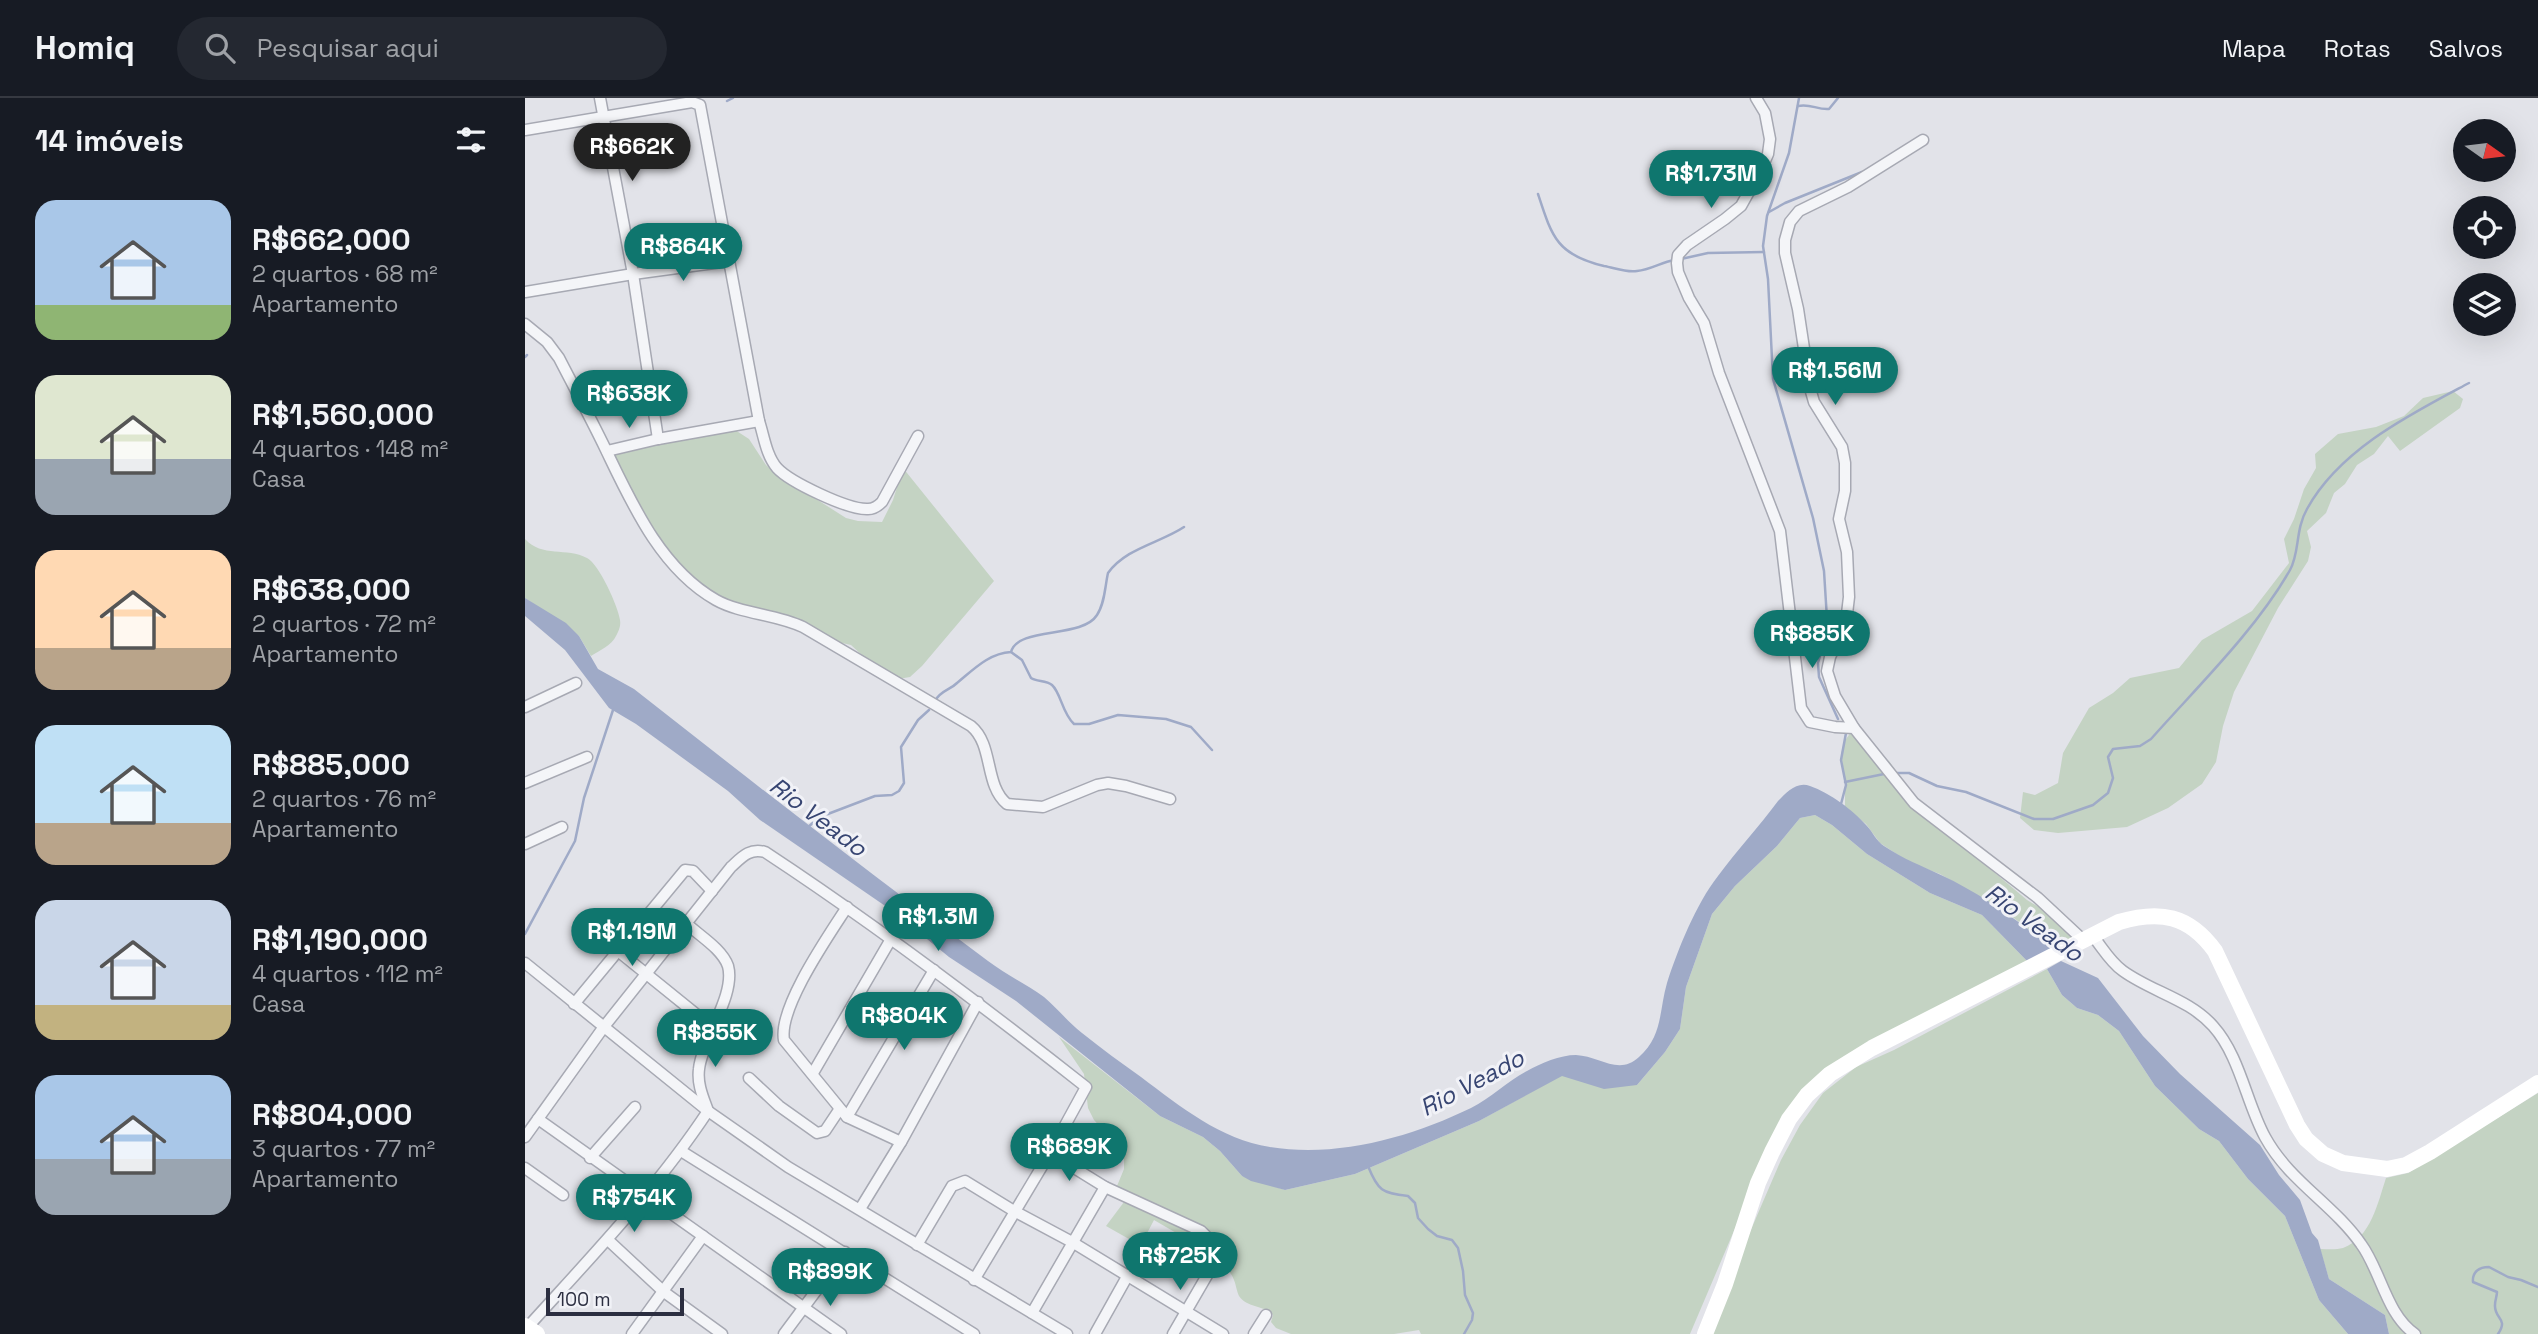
<!DOCTYPE html>
<html lang="pt">
<head>
<meta charset="utf-8">
<style>
  :root { --surface:#171b24; --page:#242831; --text:#f1f3f6; --muted:#9ea1a6; --line:#363941; --accent:#0f766e }
  body { margin:0; font-family:"Space Grotesk",sans-serif; background:var(--page); color:var(--text); height:100vh; display:flex; flex-direction:column; font-size:26px; white-space:nowrap }
  * { box-sizing:border-box; margin:0 }
  p { font-size:23px; color:var(--muted) }
  .icon { flex:none; width:38px; height:38px; fill:none; stroke:currentColor; stroke-width:2; stroke-linecap:round; stroke-linejoin:round }
  .map { position:relative; flex:1; overflow:hidden }
  .sheet { display:flex; flex-direction:column; background:var(--surface); width:525px }
  .sheet>* { flex:none }
  .needle { width:46px; rotate:104deg }
  .buttons { position:absolute; left:1928px; top:21px; display:grid; gap:14px }
  .buttons a { display:grid; place-items:center; width:63px; height:63px; border-radius:50%; background:var(--surface); box-shadow:0 7px 28px #0002; font-size:35px }
  .scale { position:absolute; left:21px; bottom:18px; width:138px; box-sizing:border-box; padding-left:7px; border:4px solid #2b2e40; border-top:0; font-size:19px; line-height:24px; white-space:nowrap; color:#2b2e40; -webkit-text-stroke:5px #f1f2f7; paint-order:stroke }
  .price { position:absolute; translate:-50% -60px; padding:0 16px; border-radius:24px; background:var(--accent); color:#fff; font-size:23px; line-height:46px; filter:drop-shadow(0 2px 4px #0008) }
  .price::after { content:''; position:absolute; left:50%; top:42px; width:21px; height:16px; margin-left:-10px; background:inherit; clip-path:polygon(0 0,100% 0,50% 100%) }
  .price.active { background:#222; color:#fff }
  ul { padding:0; list-style:none }
  li { display:flex; align-items:center; gap:21px; height:175px; padding:0 35px }
  li span { display:grid; place-items:center; flex:none; width:196px; height:140px; border-radius:21px; color:#555 }
  li>.icon { margin-inline-start:auto }
  span .icon { width:84px; height:84px; fill:#fffc; stroke-width:1 }
  li b { font-size:30px }
  h2 { display:flex; justify-content:space-between; align-items:center; height:84px; padding:0 35px; font-size:30px }
  header { display:flex; align-items:center; gap:42px; box-sizing:border-box; height:98px; padding:0 35px; background:var(--surface); border-bottom:2px solid var(--line) }
  header strong { font-size:33px }
  nav { display:flex; gap:38px; margin-inline-start:auto; font-size:24px }
  .search { width:490px; height:63px; background:var(--page); display:flex; align-items:center; gap:18px; box-sizing:border-box; padding:0 24px; border-radius:38px; color:var(--muted); font-size:26px }
  main { display:flex; flex:1; min-height:0 }
  .map>svg:first-child { display:block }
</style>
</head>
<body>
<header>
<strong>Homiq</strong>
<div class="search"><svg class="icon" aria-label="search" viewBox="0 0 24 24"><circle cx="10" cy="10" r="6"/><path d="M15 15l6 6"/></svg>Pesquisar aqui</div>
<nav><a>Mapa</a><a>Rotas</a><a>Salvos</a></nav>
</header>
<main>
<section class="sheet">
<h2>14 imóveis<svg class="icon" aria-label="filters" viewBox="0 0 24 24"><path d="M4 7h16M4 17h16"/><circle cx="9" cy="7" r="2"/><circle cx="15" cy="17" r="2"/></svg></h2>
<ul>
<li><span style="background:linear-gradient(#a9c7e8 75%,#8fb573 0)"><svg class="icon" aria-label="home" viewBox="0 0 24 24"><path d="M3 11l9-7 9 7M6 9v11h12V9"/></svg></span><div><b>R$662,000</b><p>2 quartos · 68 m²</p><p>Apartamento</p></div></li>
<li><span style="background:linear-gradient(#dfe7d0 60%,#9aa5b1 0)"><svg class="icon" aria-label="home" viewBox="0 0 24 24"><path d="M3 11l9-7 9 7M6 9v11h12V9"/></svg></span><div><b>R$1,560,000</b><p>4 quartos · 148 m²</p><p>Casa</p></div></li>
<li><span style="background:linear-gradient(#ffd9b3 70%,#b9a48a 0)"><svg class="icon" aria-label="home" viewBox="0 0 24 24"><path d="M3 11l9-7 9 7M6 9v11h12V9"/></svg></span><div><b>R$638,000</b><p>2 quartos · 72 m²</p><p>Apartamento</p></div></li>
<li><span style="background:linear-gradient(#bfe0f5 70%,#b9a48a 0)"><svg class="icon" aria-label="home" viewBox="0 0 24 24"><path d="M3 11l9-7 9 7M6 9v11h12V9"/></svg></span><div><b>R$885,000</b><p>2 quartos · 76 m²</p><p>Apartamento</p></div></li>
<li><span style="background:linear-gradient(#c9d6e8 75%,#c2b280 0)"><svg class="icon" aria-label="home" viewBox="0 0 24 24"><path d="M3 11l9-7 9 7M6 9v11h12V9"/></svg></span><div><b>R$1,190,000</b><p>4 quartos · 112 m²</p><p>Casa</p></div></li>
<li><span style="background:linear-gradient(#a9c7e8 60%,#9aa5b1 0)"><svg class="icon" aria-label="home" viewBox="0 0 24 24"><path d="M3 11l9-7 9 7M6 9v11h12V9"/></svg></span><div><b>R$804,000</b><p>3 quartos · 77 m²</p><p>Apartamento</p></div></li>
</ul>
</section>
<div class="map">
<svg width="2013" height="1236" viewBox="0 0 2013 1236">
  <rect width="100%" height="100%" fill="#e2e3e9"/>
  <g fill="#c4d3c3">
    <path d="M1928,293L1938,301L1935,310L1875,353L1863,338L1849,356L1832,367L1820,386L1809,395L1801,415L1782,433L1786,449L1783,463L1753,510L1709,594L1698,628L1691,664L1677,686L1643,710L1602,729L1533,735L1509,732L1495,720L1498,694L1510,697L1533,685L1538,655L1564,610L1588,595L1605,580L1654,570L1677,542L1727,513L1764,465L1759,441L1769,421L1779,391L1791,370L1790,356L1813,336L1851,329L1879,318L1898,300Z"/>
    <path d="M207,330L224,341L241,367L251,376L276,389L288,399L321,420L333,423L357,424L368,402L378,370L469,483L397,568L385,579L373,581L352,571L326,547L299,541L252,521L208,512L176,490L143,457L93,387L75,352L90,354Z"/>
    <path d="M0,441C17,460 42,449 62,460C74,466 93,508 95,522C96,527 94,533 91,538C87,547 74,553 66,558L54,538L0,500Z"/>
    <path d="M1326,634L1364,663L1396,709L1457,764L1502,802L1558,835L1528,850L1481,814L1415,776L1385,765L1355,745L1341,726L1320,709V681L1316,656L1319,644Z"/>
    <path d="M1290,717L1307,727L1342,756L1405,795L1457,817L1502,863L1327,954L1240,1060L1165,1236H896L894,1232L869,1236H766L751,1230L746,1224L748,1217C739,1207 722,1210 714,1198C712,1194 711,1187 709,1182C703,1166 688,1162 673,1157L677,1150L629,1122L618,1143L611,1145L581,1128L605,1096L592,1088L599,1071V1058L589,1044L569,1022L563,1010L559,976L534,939L635,1018L678,1039L695,1053L717,1078L760,1092L830,1076L954,1023L1037,977L1112,987L1140,954L1155,931L1161,889L1187,816L1210,788L1252,748L1275,720Z"/>
    <path d="M1522,871L1537,897L1552,910L1573,917L1594,933L1630,988L1674,1031L1694,1043L1723,1081L1760,1118L1794,1202L1823,1236H1181L1256,1062L1275,1027L1298,995L1331,969L1369,952Z"/>
    <path d="M2013,995V1236H1864L1860,1217L1804,1181L1795,1151C1802,1151 1811,1152 1818,1150C1846,1140 1853,1104 1861,1080L1883,1075Z"/>
  </g>
  <g fill="#9faac7">
    <path d="M0,500L41,525L54,538L73,571L109,591C226,683 343,774 463,863C480,876 501,886 519,899C532,910 543,924 557,935C576,950 596,965 616,979C656,1009 695,1041 745,1049C813,1060 886,1039 946,1010C966,1000 983,983 1002,973C1016,965 1035,957 1051,957C1074,958 1094,978 1114,959C1138,938 1134,912 1142,885C1153,851 1171,806 1193,778C1212,752 1234,729 1253,703C1262,694 1272,683 1285,688C1305,695 1328,712 1342,728C1348,734 1351,743 1359,748C1380,762 1395,767 1416,777C1457,796 1493,823 1528,850L1502,863L1457,817L1405,795L1342,756L1307,727L1290,717L1275,720L1252,748L1210,788L1187,816L1161,889L1155,931L1140,954L1112,987L1079,991L1037,978L954,1023L830,1076L760,1092L726,1083L717,1078L695,1053L678,1039L635,1018L491,903L424,859L369,814L235,722L203,693L111,626L84,610L40,552L0,518Z"/>
    <path d="M1536,863L1573,880L1618,938L1655,976L1735,1047L1754,1077L1775,1102L1787,1135L1793,1142L1804,1181L1860,1217L1864,1236H1823L1794,1202L1760,1118L1723,1081L1694,1043L1674,1031L1630,988L1594,933L1573,917L1552,910L1537,897L1522,871Z"/>
  </g>
  <g fill="none" stroke-linecap="round" stroke-linejoin="round">
    <g stroke="#9faac7" stroke-width="2.5">
      <path d="M1274,0L1264,55L1242,118L1238,148L1243,181L1248,281L1288,420L1299,473L1302,521L1300,540L1293,565L1294,579L1313,621"/>
      <path d="M202,3L208,0"/>
      <path d="M1273,8C1285,5 1292,12 1304,11L1313,0"/>
      <path d="M1013,96C1027,139 1032,157 1079,168C1090,170 1102,175 1112,173C1125,172 1137,164 1149,162"/>
      <path d="M1244,114L1260,105L1337,74"/>
      <path d="M1156,161L1183,155L1239,154"/>
      <path d="M0,259L2,257"/>
      <path d="M486,554L497,562L506,580C512,584 521,582 527,587C536,595 537,615 549,626H564L593,617L641,621L666,629L687,652"/>
      <path d="M410,603C416,592 424,593 432,585C448,572 464,555 486,554C493,528 557,541 572,517C580,505 580,488 583,475C601,450 635,445 659,429"/>
      <path d="M1370,675H1384L1412,688L1441,694L1509,721H1528L1568,707L1583,695L1588,680L1583,659L1588,651L1615,648L1626,641C1672,589 1730,533 1765,472C1775,454 1770,432 1782,411C1815,351 1886,316 1944,285"/>
      <path d="M1320,684L1359,676"/>
      <path d="M1316,706L1321,687L1316,662L1321,635"/>
      <path d="M283,729L295,719L350,698L367,697L374,693L379,685L376,649L393,622L404,612"/>
      <path d="M0,836L50,743L59,700L88,612"/>
      <path d="M843,1068C853,1093 857,1095 883,1098L890,1105L893,1120L903,1131L912,1138L927,1142L933,1150L938,1173L940,1197L948,1215L947,1222L939,1236"/>
      <path d="M1973,1236C1984,1220 1969,1221 1970,1207C1970,1202 1972,1198 1972,1194L1948,1184C1947,1174 1954,1169 1964,1169L1983,1179L1996,1182L2013,1189"/>
    </g>
    <g stroke="#a7a9b3" stroke-width="13">
      <g id="street">
        <path d="M75,0L108,176L133,341"/>
        <path d="M1231,0L1240,15L1245,41L1243,56L1236,72L1216,108L1200,121L1162,147L1153,157L1152,165L1153,174L1164,200L1179,225L1194,275L1255,433L1276,610L1285,624L1310,629L1329,630L1389,705L1513,800L1558,842"/>
        <path d="M0,32L167,4L175,7L234,323C239,338 241,357 252,370C265,384 323,412 343,411C349,411 353,408 357,404L393,338"/>
        <path d="M0,194L108,176L204,163"/>
        <path d="M0,226L22,244L34,260C50,291 66,321 81,352C107,406 136,471 191,502C216,516 251,516 278,529L446,628C469,647 459,687 482,706L518,709L572,687L583,685L601,688L645,701"/>
        <path d="M82,353L133,341L234,323"/>
        <path d="M0,609L51,585"/>
        <path d="M1329,630L1310,598L1302,573L1305,559L1321,524L1324,499L1322,454L1314,421L1320,393V365L1317,349L1289,304L1285,290L1273,211L1260,155V142L1265,124L1274,113L1323,89L1398,42"/>
        <path d="M0,685L62,659"/>
        <path d="M0,746L37,729"/>
        <path d="M322,809C304,837 253,910 259,942L322,1019L376,1044"/>
        <path d="M1567,837C1577,849 1585,864 1598,873C1627,894 1664,901 1688,928C1715,958 1721,1004 1740,1039C1764,1083 1808,1106 1836,1146C1856,1173 1861,1216 1890,1236"/>
        <path d="M93,853L187,929"/>
        <path d="M0,865L183,1013L263,1069L542,1236"/>
        <path d="M49,906L160,772L168,773L187,793"/>
        <path d="M288,975L366,841"/>
        <path d="M224,980L254,1008L292,1035L300,1033L314,1012"/>
        <path d="M322,1019L409,872"/>
        <path d="M13,1021L316,1236"/>
        <path d="M0,1039L78,930L206,769C217,759 224,750 240,754C351,827 457,907 561,989L525,1055L449,1182"/>
        <path d="M156,1053L449,1236"/>
        <path d="M525,1055L580,1089L676,1133C688,1144 692,1152 688,1167L648,1236"/>
        <path d="M65,1060L110,1009"/>
        <path d="M0,1070L38,1097"/>
        <path d="M335,1111L376,1044L453,904"/>
        <path d="M83,1142L139,1194L197,1236"/>
        <path d="M392,1147L427,1088L440,1083L489,1113L547,1144L698,1236"/>
        <path d="M507,1215L580,1089"/>
        <path d="M0,1232C64,1161 130,1093 183,1013C178,999 172,986 174,971C177,942 211,897 203,868C197,851 175,838 162,826"/>
        <path d="M107,1236L178,1138"/>
        <path d="M259,1236L320,1154"/>
        <path d="M570,1236L603,1177"/>
        <path d="M729,1236L741,1217"/>
      </g>
    </g>
    <use href="#street" stroke="#f4f5f8" stroke-width="10"/>
    <g stroke="#fff" stroke-width="16">
      <path d="M0,1228L12,1236"/>
      <path d="M1180,1236L1200,1186L1233,1085L1247,1054L1264,1021L1282,997L1305,976L1347,950L1594,824C1635,812 1664,817 1690,853L1772,1027L1781,1041L1798,1056L1818,1065L1862,1071L1881,1067L1905,1054L2013,985"/>
    </g>
  </g>
  <g text-anchor="middle" stroke-width="6" stroke-linejoin="round" paint-order="stroke">
    <g font-size="24" font-style="italic" fill="#374572" stroke="#f1f2f7">
      <text transform="translate(293 719) rotate(37)" y="8">Rio Veado</text>
      <text transform="translate(1509 825) rotate(36)" y="8">Rio Veado</text>
      <text transform="translate(947 985) rotate(-28)" y="8">Rio Veado</text>
    </g>
  </g>
</svg>
<div class="buttons">
<a><svg class="needle" viewBox="-14 -14 28 28"><path d="M0-13l5 13h-10z" fill="#e53935"/><path d="M0 13l5-13h-10z" fill="#9ea1a6"/></svg></a>
<a><svg class="icon" aria-label="locate" viewBox="0 0 24 24"><circle cx="12" cy="12" r="6"/><path d="M12 2v4M12 18v4M2 12h4M18 12h4"/></svg></a>
<a><svg class="icon" aria-label="layers" viewBox="0 0 24 24"><path d="M12 4l9 5-9 5-9-5zM3 14l9 5 9-5"/></svg></a>
</div>
<div class="scale">100 m</div>
<b class="price active" style="left:107px;top:85px">R$662K</b>
<b class="price" style="left:1186px;top:112px">R$1.73M</b>
<b class="price" style="left:158px;top:185px">R$864K</b>
<b class="price" style="left:1310px;top:309px">R$1.56M</b>
<b class="price" style="left:104px;top:332px">R$638K</b>
<b class="price" style="left:1287px;top:572px">R$885K</b>
<b class="price" style="left:413px;top:855px">R$1.3M</b>
<b class="price" style="left:107px;top:870px">R$1.19M</b>
<b class="price" style="left:379px;top:954px">R$804K</b>
<b class="price" style="left:190px;top:971px">R$855K</b>
<b class="price" style="left:544px;top:1085px">R$689K</b>
<b class="price" style="left:109px;top:1136px">R$754K</b>
<b class="price" style="left:655px;top:1194px">R$725K</b>
<b class="price" style="left:305px;top:1210px">R$899K</b>
</div>
</main>
</body>
</html>
